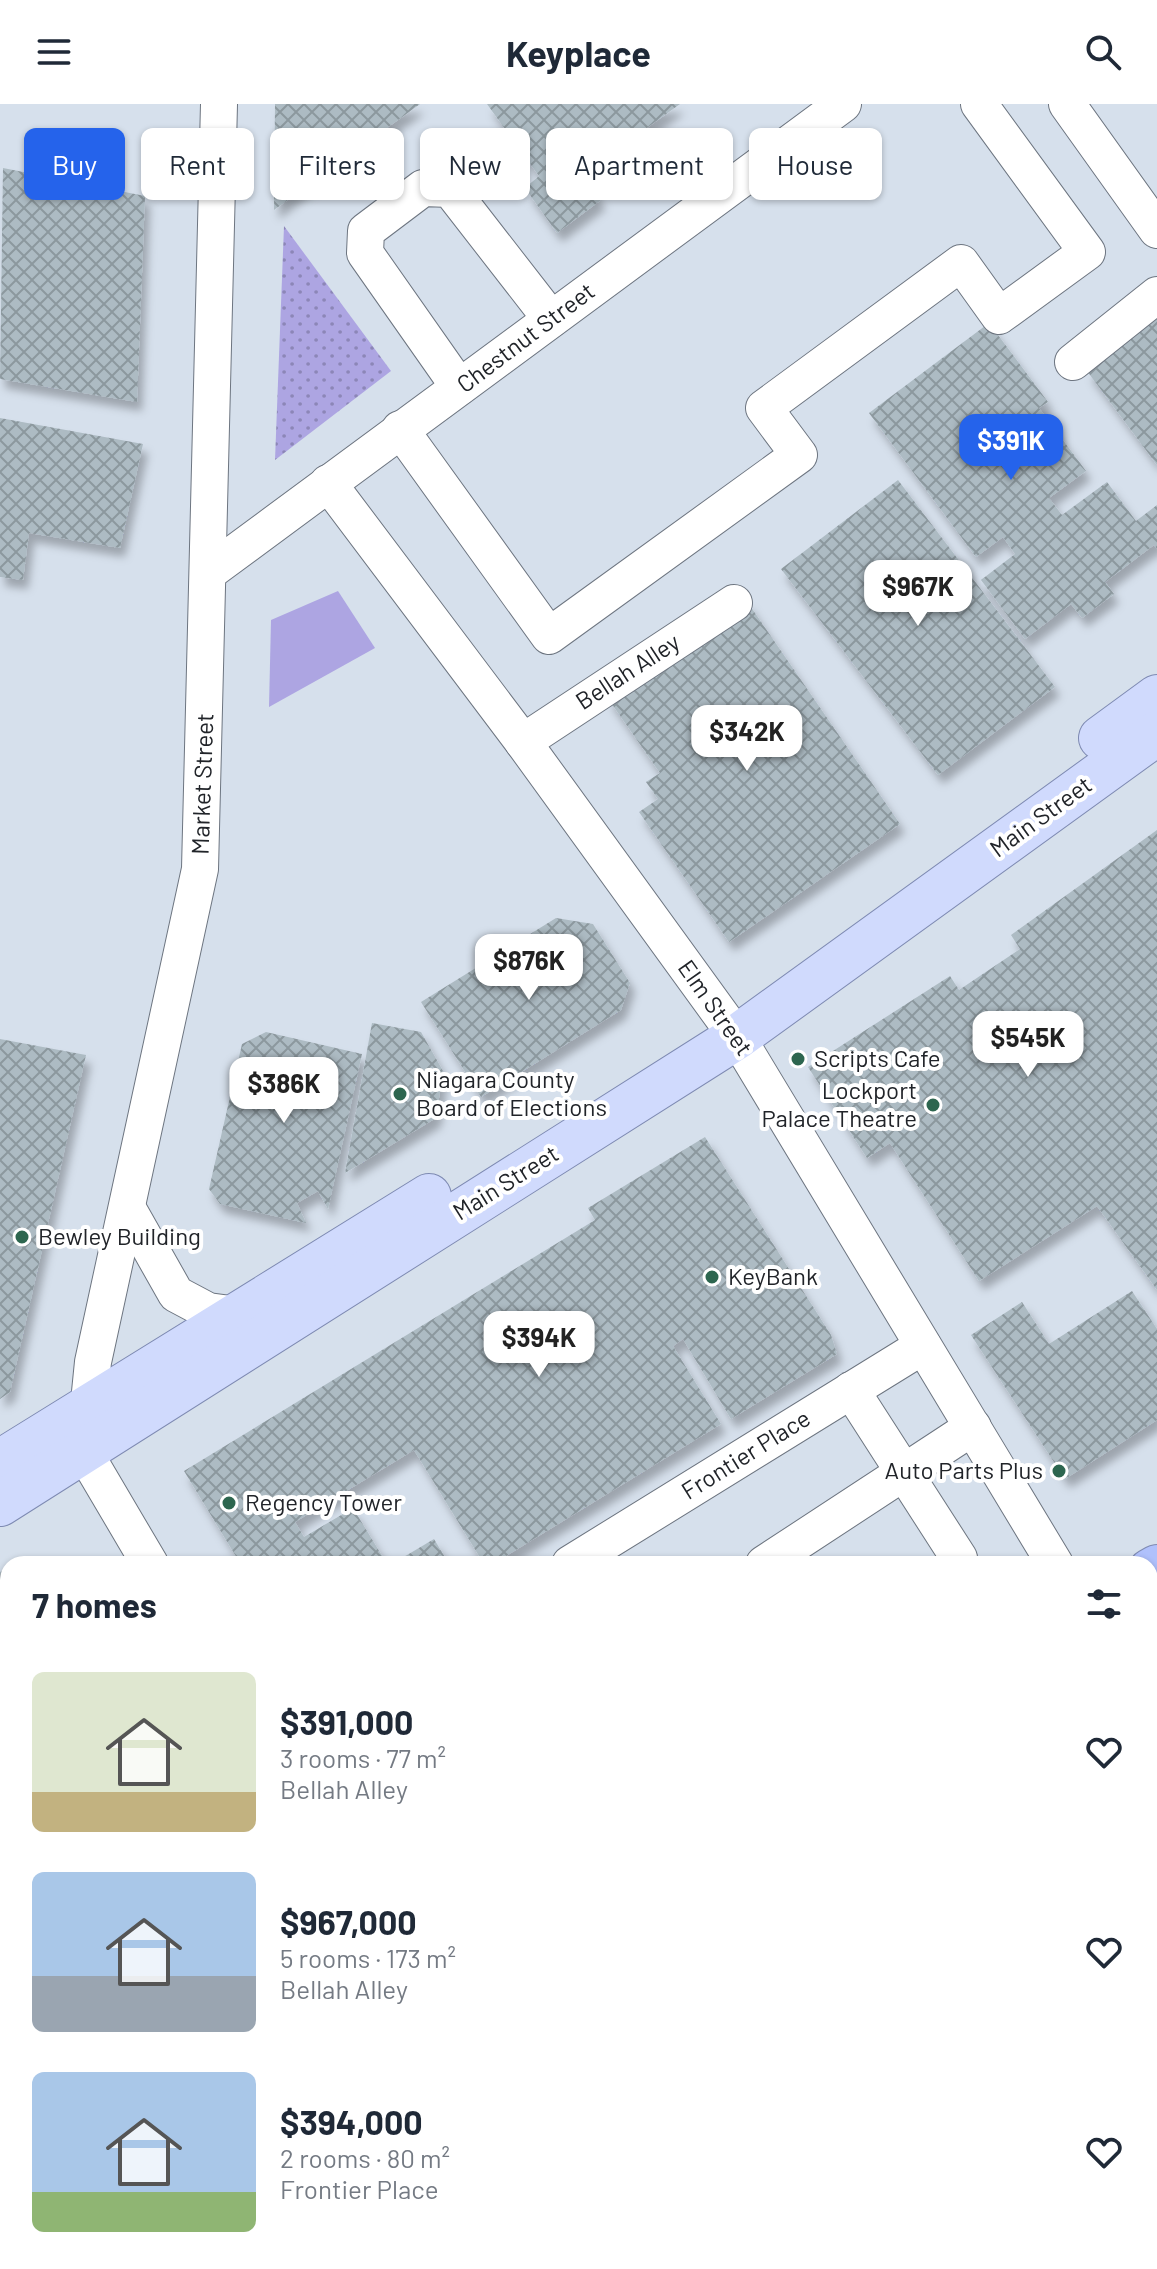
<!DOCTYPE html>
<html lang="en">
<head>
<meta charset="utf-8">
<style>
  :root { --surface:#fff; --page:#f6f6f7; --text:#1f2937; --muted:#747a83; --accent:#2563eb }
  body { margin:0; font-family:Barlow,sans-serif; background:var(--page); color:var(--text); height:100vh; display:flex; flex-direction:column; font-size:30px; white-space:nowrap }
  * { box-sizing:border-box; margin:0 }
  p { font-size:26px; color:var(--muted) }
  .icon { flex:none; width:44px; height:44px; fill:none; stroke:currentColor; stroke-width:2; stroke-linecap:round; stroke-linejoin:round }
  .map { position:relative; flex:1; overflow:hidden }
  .details { position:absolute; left:0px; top:1452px; width:1158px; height:714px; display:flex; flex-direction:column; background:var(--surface); border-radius:24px 24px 0 0; box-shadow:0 2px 6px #0004 }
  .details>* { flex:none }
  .guide { position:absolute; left:24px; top:24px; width:1110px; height:72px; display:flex; gap:16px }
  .price { position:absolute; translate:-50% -68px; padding:0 18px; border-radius:16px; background:#fff; color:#222; font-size:26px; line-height:52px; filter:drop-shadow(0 2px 4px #0008) }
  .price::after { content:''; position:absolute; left:50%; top:48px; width:24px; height:18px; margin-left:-12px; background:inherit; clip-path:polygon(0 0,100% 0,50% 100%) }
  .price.selected { background:var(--accent); color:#fff }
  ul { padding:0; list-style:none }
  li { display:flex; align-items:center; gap:24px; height:200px; padding:0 32px }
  li span { display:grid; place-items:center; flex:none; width:224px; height:160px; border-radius:12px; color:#555 }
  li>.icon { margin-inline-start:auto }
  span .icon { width:96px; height:96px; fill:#fffc; stroke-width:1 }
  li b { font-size:34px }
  h2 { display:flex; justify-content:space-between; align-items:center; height:96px; padding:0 32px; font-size:34px }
  .tag { padding:0 28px; border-radius:12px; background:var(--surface); box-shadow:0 2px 6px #0004; font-size:28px; line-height:72px }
  .tag.selected { background:var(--accent); color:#fff }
  header { display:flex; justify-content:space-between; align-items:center; height:104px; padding:0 32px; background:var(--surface); font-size:36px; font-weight:700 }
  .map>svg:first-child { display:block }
</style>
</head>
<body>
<header><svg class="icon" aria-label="menu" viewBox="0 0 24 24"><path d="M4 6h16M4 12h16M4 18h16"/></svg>Keyplace<svg class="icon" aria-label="search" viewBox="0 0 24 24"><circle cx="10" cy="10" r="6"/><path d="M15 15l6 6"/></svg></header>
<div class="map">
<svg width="1157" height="2165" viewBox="0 0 1157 2165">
  <defs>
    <pattern id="grass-dots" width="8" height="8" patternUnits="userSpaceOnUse" patternTransform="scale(2)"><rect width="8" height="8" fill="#ada5e2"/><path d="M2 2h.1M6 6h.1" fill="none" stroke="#8c86b7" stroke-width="1.8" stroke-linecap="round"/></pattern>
    <pattern id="building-cross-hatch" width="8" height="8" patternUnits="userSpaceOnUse" patternTransform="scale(2)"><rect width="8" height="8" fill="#adbbc3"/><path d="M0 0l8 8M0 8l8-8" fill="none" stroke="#8c989e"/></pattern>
    <filter id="shadow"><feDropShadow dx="5" dy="9" stdDeviation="4" flood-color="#0004"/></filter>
  </defs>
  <rect width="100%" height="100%" fill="#d6e0ec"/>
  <path fill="#c6d4e6" d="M1157,1516V2165H911L906,2158H1150V1520Z"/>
  <path fill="url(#grass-dots)" d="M284,122L391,267L275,356Z"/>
  <path fill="#ada5e2" d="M338,487L375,544L269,603L271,516Z"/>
  <g fill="url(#building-cross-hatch)" filter="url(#shadow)">
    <path d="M275,0H420L274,106Z"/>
    <path d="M487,0H680L583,70L601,96L557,129L525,84L539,72Z"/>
    <path d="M3,64L145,92L137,298L0,275Z"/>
    <path d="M1157,214V361L1087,267Z"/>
    <path d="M989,219L1048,298L1039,304L1086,367L1049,394L1062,411L1107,378L1136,417L1157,401V445L1154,441L1105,478L1114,490L1082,514L1071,500L1025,535L981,476L1015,450L1003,433L976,453L869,309Z"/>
    <path d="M0,314L143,340L120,444L29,429L23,476L0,473Z"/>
    <path d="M898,376L1055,583L938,671L781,465Z"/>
    <path d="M746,496L900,720L729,838L639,708L658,695L646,678L660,669L607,593Z"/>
    <path d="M1157,726V1186L1097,1102L979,1177L890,1039L867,1054L808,963L950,872L959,886L1020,845L1011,831Z"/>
    <path d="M556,814L593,820L630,879L621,906L481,993L421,898Z"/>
    <path d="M372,919L421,928L443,967L436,1014L345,1069Z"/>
    <path d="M266,928L362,950L328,1105L318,1087L297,1099L306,1119L220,1100L209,1085L242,940Z"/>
    <path d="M0,935L86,951L10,1288L0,1295Z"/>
    <path d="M705,1033L831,1231L837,1250L731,1315L683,1235L673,1242L721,1320L493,1460H484L414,1346L295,1418L304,1433L353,1404L387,1460H228L237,1454L184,1367L595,1116L588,1104Z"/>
    <path d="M1132,1187L1157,1225V1316L1065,1375L971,1231L1022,1198L1049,1240Z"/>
    <path d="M434,1435L449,1460H392Z"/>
    <path d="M8,1463V1612L0,1617V1468Z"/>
    <path d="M1150,1758L1157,1769V1833L1150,1838Z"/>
    <path d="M8,1987V2102L0,2107V1992Z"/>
    <path d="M143,2158H225L229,2165H148Z"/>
    <path d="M275,2158H323L311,2165H279Z"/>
    <path d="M388,2158H519L521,2161L514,2165H392Z"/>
  </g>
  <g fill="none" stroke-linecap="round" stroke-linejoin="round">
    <g stroke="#6d7580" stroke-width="38">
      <g id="minor">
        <path d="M1067,0L1157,126"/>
        <path d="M1073,258L1157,191"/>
        <path d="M459,283L365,149L366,127L423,84L450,85L551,215"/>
        <path d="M400,325L549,532L799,351L764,304L961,159L999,212L1087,148L979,0"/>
        <path d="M328,379L523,638L737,933L1055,1460"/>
        <path d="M209,468L843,0"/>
        <path d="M523,638L734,499"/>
        <path d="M128,1105L176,1190L208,1207L253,1213"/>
        <path d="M851,1286L959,1454"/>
        <path d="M150,1460L84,1348L93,1258L200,765L219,0"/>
        <path d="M570,1460L923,1242"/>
        <path d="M764,1460L973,1323"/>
        <path d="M1150,1665L1157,1677"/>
        <path d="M0,1812L8,1807"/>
        <path d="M1150,1905L1157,1901"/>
        <path d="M0,1918L8,1913"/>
        <path d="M81,2158L85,2165"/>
        <path d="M230,2158L234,2165"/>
        <path d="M583,2158L588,2165"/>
        <path d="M981,2158L986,2165"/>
        <path d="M670,2165L681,2158"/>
      </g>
    </g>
    <g stroke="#7e8ab2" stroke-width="46">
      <g id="major">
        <path d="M1101,634L1157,593"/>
        <path d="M0,1358L429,1092"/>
        <path d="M0,1400L737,933L1157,629"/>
      </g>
    </g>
    <g stroke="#7e8ab2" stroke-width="46">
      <g id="highway">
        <path d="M1150,1467L1157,1463"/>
        <path d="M16,2165L28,2158"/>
      </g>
    </g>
    <path stroke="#949ba5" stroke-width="5" stroke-dasharray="6 6" stroke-linecap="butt" d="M1150,1571L1157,1566"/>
    <use href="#minor" stroke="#fff" stroke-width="36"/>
    <use href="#major" stroke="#d0dafd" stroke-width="44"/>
    <use href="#highway" stroke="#b0c1fc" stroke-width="44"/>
  </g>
  <g fill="#2d664f" stroke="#fff" stroke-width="3">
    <circle cx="798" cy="955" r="8"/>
    <circle cx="400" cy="990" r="8"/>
    <circle cx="933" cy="1001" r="8"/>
    <circle cx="22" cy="1133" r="8"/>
    <circle cx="712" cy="1173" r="8"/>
    <circle cx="1059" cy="1367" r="8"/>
    <circle cx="229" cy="1399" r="8"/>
  </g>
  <g text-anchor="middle" stroke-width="8" stroke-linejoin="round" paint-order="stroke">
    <g font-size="24" fill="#212429" stroke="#fff">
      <text transform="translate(526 234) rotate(-37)" y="8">Chestnut Street</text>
      <text transform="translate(628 568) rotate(-33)" y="8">Bellah Alley</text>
      <text transform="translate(203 680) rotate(-88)" y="8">Market Street</text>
      <text transform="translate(1041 713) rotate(-36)" y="8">Main Street</text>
      <text transform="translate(715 904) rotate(55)" y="8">Elm Street</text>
      <text transform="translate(506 1079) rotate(-32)" y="8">Main Street</text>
      <text transform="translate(746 1351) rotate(-32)" y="8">Frontier Place</text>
    </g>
    <g font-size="24" fill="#212429" stroke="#fff" text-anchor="start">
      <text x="814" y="963">Scripts Cafe</text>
      <text x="416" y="984">Niagara County<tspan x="416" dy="28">Board of Elections</tspan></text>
      <text x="917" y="995" text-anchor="end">Lockport<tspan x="917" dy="28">Palace Theatre</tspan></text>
      <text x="38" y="1141">Bewley Building</text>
      <text x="728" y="1181">KeyBank</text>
      <text x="1043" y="1375" text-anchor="end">Auto Parts Plus</text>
      <text x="245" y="1407">Regency Tower</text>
    </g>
  </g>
</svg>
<b class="price selected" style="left:1011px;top:378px">$391K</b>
<b class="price" style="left:918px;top:524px">$967K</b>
<b class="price" style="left:747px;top:669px">$342K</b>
<b class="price" style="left:529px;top:898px">$876K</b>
<b class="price" style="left:1028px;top:975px">$545K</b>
<b class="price" style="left:284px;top:1021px">$386K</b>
<b class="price" style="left:539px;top:1275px">$394K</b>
<div class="guide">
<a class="tag selected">Buy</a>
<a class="tag">Rent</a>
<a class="tag">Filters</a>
<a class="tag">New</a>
<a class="tag">Apartment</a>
<a class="tag">House</a>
</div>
<section class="details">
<h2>7 homes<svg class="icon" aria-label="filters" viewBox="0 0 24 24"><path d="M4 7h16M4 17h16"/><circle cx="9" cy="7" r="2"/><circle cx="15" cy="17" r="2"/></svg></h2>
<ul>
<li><span style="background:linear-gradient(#dfe7d0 75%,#c2b280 0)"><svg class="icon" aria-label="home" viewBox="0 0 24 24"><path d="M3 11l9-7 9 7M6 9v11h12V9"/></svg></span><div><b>$391,000</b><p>3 rooms · 77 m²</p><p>Bellah Alley</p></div><svg class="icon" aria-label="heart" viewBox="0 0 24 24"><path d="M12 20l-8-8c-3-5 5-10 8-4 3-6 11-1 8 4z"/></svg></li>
<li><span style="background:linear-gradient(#a9c7e8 65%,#9aa5b1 0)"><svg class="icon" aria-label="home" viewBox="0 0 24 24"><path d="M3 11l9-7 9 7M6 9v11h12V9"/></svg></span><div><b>$967,000</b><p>5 rooms · 173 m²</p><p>Bellah Alley</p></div><svg class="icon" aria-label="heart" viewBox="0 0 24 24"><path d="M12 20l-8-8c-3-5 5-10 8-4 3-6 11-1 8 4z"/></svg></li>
<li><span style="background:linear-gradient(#a9c7e8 75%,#8fb573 0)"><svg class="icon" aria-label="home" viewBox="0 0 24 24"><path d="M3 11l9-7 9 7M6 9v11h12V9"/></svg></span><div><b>$394,000</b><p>2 rooms · 80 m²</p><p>Frontier Place</p></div><svg class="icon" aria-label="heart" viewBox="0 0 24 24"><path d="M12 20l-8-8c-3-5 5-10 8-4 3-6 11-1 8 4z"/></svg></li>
</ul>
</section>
</div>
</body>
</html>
